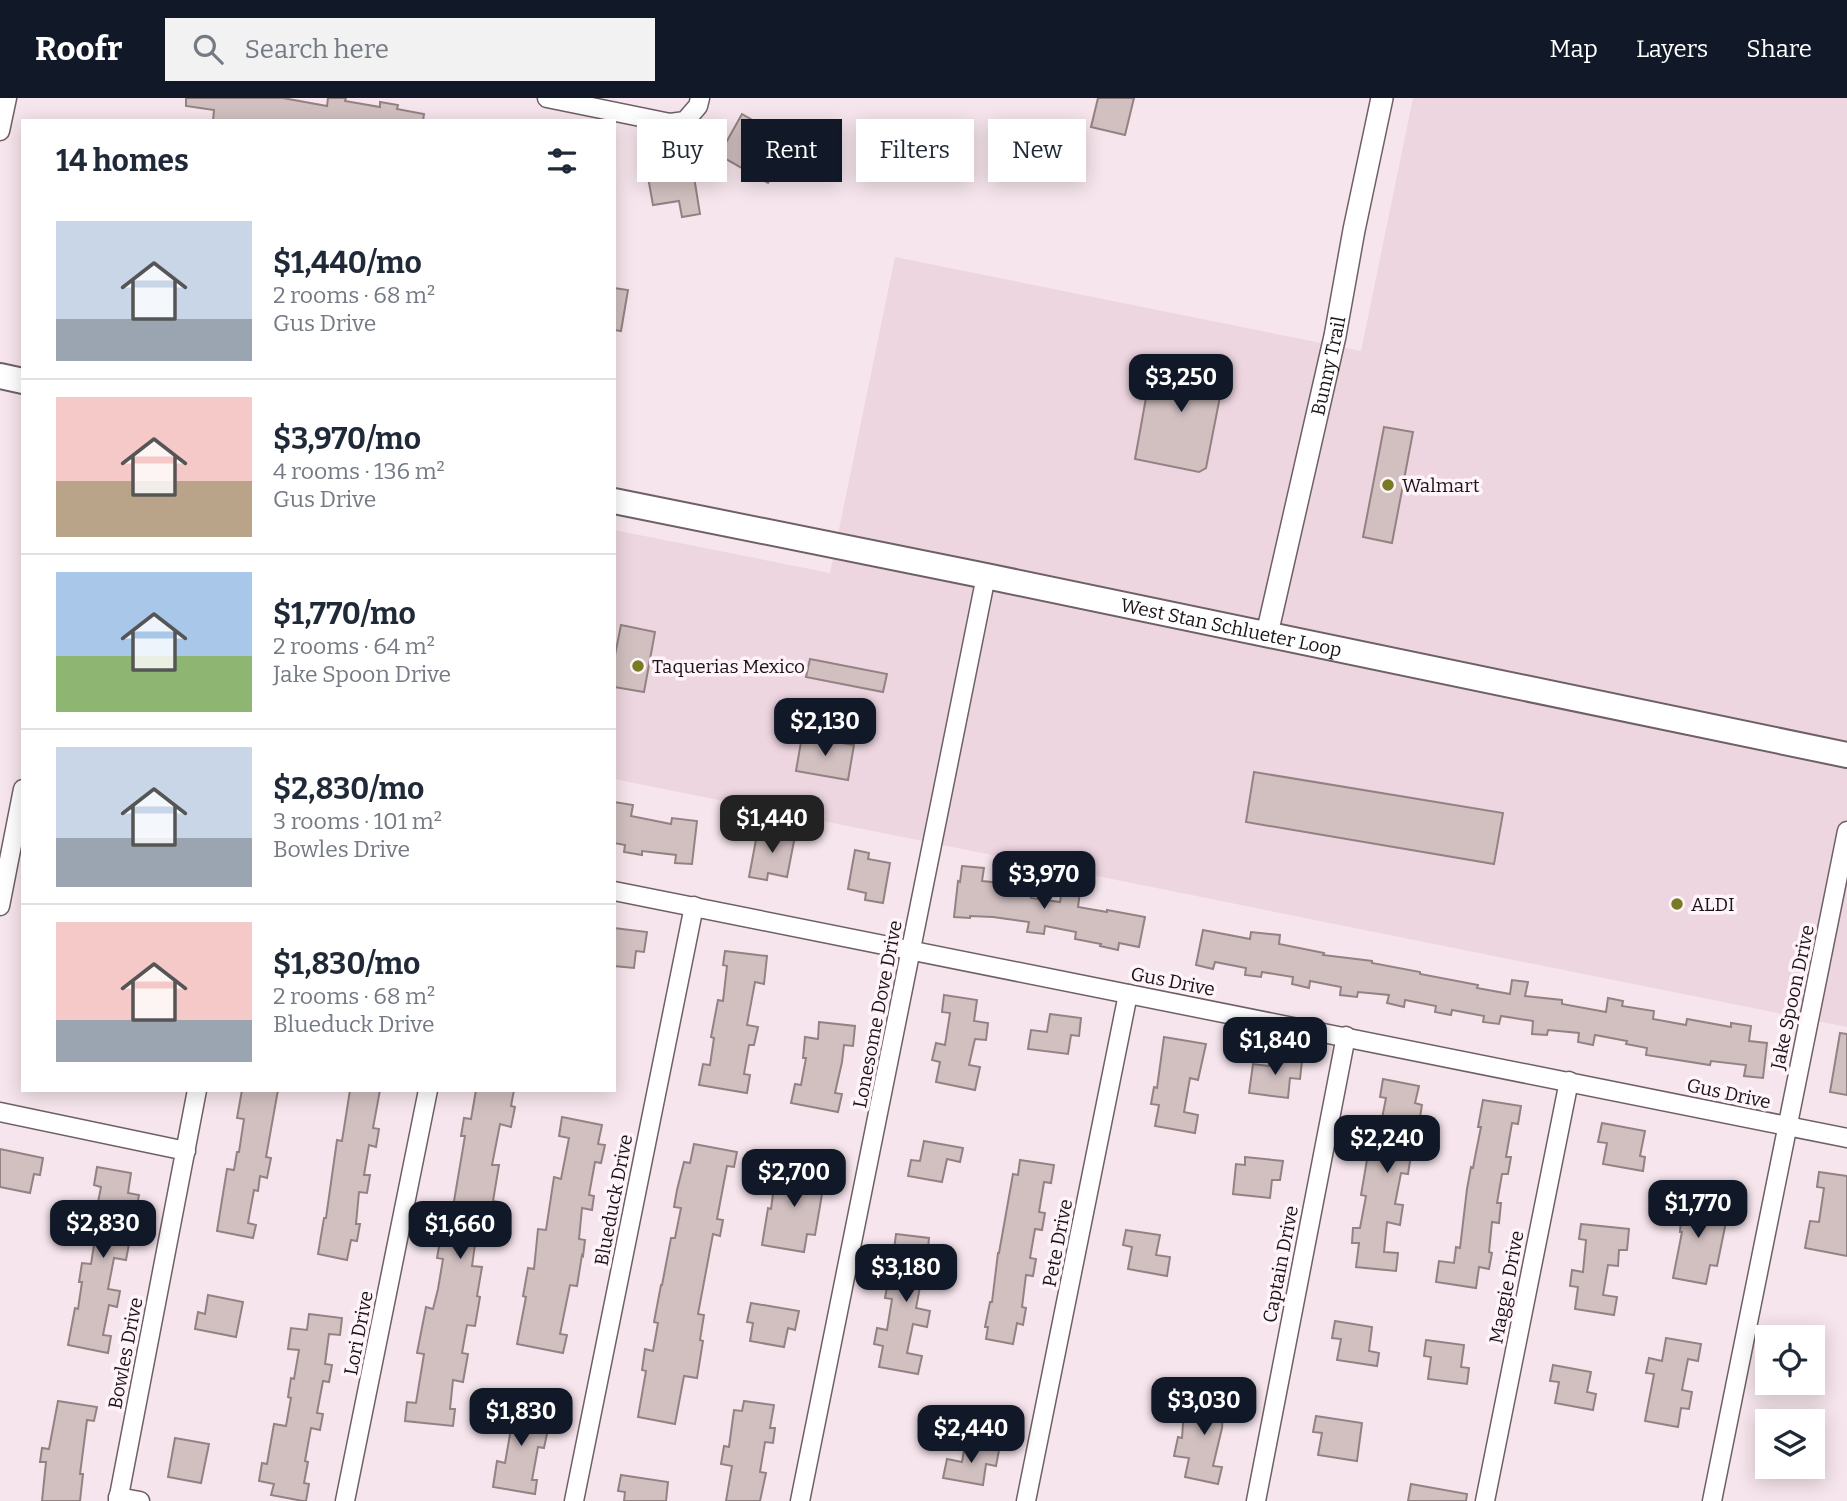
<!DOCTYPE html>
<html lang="en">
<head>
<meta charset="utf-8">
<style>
  :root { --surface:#fff; --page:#f2f2f3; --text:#1f2937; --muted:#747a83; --line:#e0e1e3; --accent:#111827 }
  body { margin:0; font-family:Bitter,serif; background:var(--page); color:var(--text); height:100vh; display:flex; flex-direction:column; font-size:26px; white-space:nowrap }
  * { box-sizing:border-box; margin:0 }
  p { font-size:23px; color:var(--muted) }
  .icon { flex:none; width:38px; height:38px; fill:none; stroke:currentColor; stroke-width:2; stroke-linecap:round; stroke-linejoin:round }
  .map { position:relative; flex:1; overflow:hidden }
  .side { position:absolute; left:21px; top:21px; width:595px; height:973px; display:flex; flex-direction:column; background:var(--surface); border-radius:0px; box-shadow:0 4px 18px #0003 }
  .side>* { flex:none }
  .banner { position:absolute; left:637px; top:21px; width:665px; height:63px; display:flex; gap:14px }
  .buttons { position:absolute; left:1755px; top:1227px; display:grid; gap:14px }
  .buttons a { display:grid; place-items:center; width:70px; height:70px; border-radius:0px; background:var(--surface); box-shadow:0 4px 18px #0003; font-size:35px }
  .price { position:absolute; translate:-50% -60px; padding:0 16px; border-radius:14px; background:var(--accent); color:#fff; font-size:23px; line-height:46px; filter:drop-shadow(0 2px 4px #0008) }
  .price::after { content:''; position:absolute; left:50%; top:42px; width:21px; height:16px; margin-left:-10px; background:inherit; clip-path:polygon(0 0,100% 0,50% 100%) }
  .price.on { background:#222; color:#fff }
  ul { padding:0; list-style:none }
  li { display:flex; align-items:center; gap:21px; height:175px; padding:0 35px }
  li+li { border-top:2px solid var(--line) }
  li span { display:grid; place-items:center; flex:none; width:196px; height:140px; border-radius:0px; color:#555 }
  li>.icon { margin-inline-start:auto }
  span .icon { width:84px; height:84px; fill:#fffc; stroke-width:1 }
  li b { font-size:30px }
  h2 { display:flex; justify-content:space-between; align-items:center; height:84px; padding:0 35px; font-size:30px }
  .chip { padding:0 24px; border-radius:0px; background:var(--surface); box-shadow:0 4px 18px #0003; font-size:24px; line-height:63px }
  .chip.on { background:var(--accent); color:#fff }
  header { display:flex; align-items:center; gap:42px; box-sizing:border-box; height:98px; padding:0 35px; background:var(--accent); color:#fff }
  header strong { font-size:33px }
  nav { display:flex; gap:38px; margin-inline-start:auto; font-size:24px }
  .search { width:490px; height:63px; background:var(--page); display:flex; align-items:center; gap:18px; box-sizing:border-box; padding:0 24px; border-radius:0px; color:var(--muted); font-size:26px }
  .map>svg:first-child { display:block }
</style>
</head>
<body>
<header>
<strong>Roofr</strong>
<div class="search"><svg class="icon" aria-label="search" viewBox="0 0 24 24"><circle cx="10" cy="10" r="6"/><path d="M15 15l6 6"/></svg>Search here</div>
<nav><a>Map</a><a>Layers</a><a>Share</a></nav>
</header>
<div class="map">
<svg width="1847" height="1403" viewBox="0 0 1847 1403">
  <rect width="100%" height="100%" fill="#f6e5ec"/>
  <path fill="#eed6e0" d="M1413,0H1847V929L614,681V432L830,475L895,159L1361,253Z"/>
  <g fill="#d2c0c1" stroke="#938283" stroke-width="2">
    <path d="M186,0H283L327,8L328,0H346L345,3L380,9V4L398,7L397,11L424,16L423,23H213L214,12L186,8Z"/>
    <path d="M1098,0H1134L1125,37L1091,29Z"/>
    <path d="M742,16L775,35L762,59L778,68L768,85L719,57Z"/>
    <path d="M691,60L700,116L682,119L679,103L653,107L646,68Z"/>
    <path d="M614,190L628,192L621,233L614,232Z"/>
    <path d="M1175,258L1226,268L1206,370L1199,374L1135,361L1151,272Z"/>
    <path d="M1384,329L1413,334L1392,445L1363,439Z"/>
    <path d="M621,527L655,534L644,594L614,589V562Z"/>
    <path d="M810,561L887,576L883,594L806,579Z"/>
    <path d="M802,638L854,647L848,682L796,673Z"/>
    <path d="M1254,674L1503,715L1494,766L1246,724Z"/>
    <path d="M614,704L633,707L631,718L671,726L672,720L697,723L692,766L675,765L676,757L642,753V757L624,754L625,747L614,745Z"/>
    <path d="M758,731L795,738L787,779L768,775L767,782L749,779Z"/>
    <path d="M855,752L869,755L868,761L890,765L883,805L865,802L866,795L848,791Z"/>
    <path d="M962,768L984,770L982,783L1013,786L1014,782L1033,785L1031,800L1060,804L1062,791L1080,794L1078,809L1107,814V812L1145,819L1139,849L1119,845L1118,852L1100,848L1101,846L1075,841L1076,834L1045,828L1044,836L1027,834L1029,824L993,819L970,818V820L954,819L958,783L960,784Z"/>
    <path d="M614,830L647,834L644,854L636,853L634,870L614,868Z"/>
    <path d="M1203,832L1250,841L1251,834L1280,837L1279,846L1324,855L1323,857L1372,863V865L1420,874V876L1478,887L1477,890L1510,896L1512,882L1528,884L1525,898L1562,902V906L1606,914L1608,900L1623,903L1622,908L1654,913L1653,921L1686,927L1687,921L1731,929V925L1751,928L1749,943L1767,945L1763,980L1744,978L1746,967L1711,963L1710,967L1646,957L1647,950L1626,946L1627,943L1595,937L1593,947L1578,944L1579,935L1548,932L1547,937L1532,936L1533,923L1501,918L1499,926L1483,924L1484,918L1452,912L1451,917L1435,914L1436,908L1405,902L1404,909L1387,905L1389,897L1358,894L1357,899L1340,897L1341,889L1310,883L1309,890L1292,886L1293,879L1262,874L1261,879L1245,877L1246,870L1215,864L1213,871L1196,867Z"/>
    <path d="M725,853L767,858L764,886L755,884L747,927L758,929L754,947H749L744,976L750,977L747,995L699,987L703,966L710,967L714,940L711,939L718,902L723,903L727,868L723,867Z"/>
    <path d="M944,897L977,902L974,923L988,925L986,942L975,941L969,967L980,969L975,992L936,984L940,964L932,962L936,945L945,947L950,915L942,914Z"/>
    <path d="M1050,916L1081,920L1079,938L1071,937L1068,956L1028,951L1031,932L1047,934Z"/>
    <path d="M819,924L855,928L853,948L844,947L842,964L835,995L842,996L838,1014L791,1005L795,986L801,987L806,960H803L805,939L818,941Z"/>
    <path d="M1840,935L1847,936V997L1830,994Z"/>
    <path d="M1164,939L1206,946L1198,982L1190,980L1184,1014L1198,1017L1195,1035L1155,1028L1159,1007L1151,1006L1154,989L1157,990Z"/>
    <path d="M1270,959L1302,963L1300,981L1290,980L1288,1000L1249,995L1253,966L1269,968Z"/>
    <path d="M1383,981L1419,988L1415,1005L1422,1007L1420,1019H1417L1408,1076L1401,1075L1395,1106L1403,1107L1400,1127L1387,1124L1384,1154L1398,1155L1396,1173L1356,1169L1359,1145H1352L1353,1130H1360L1366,1098L1361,1097L1369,1050L1376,1051L1386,1000L1380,999Z"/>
    <path d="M242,992H278L266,1059L271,1060L267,1080L260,1078L258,1093L254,1092L248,1125L256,1127L253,1140L217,1133L227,1071L234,1072L237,1054H239L244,1021L237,1020Z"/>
    <path d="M350,992H380L373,1030L379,1031L376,1049L369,1047L364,1077H370L367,1095L359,1094L356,1126H360L357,1143L351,1142L347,1162L318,1156L324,1120H326L337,1042L342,1043Z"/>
    <path d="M476,992H514L511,1008L515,1009L511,1029L500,1026L492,1067H499L493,1103L499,1104L496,1121L489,1120L485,1140L476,1139L472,1168L482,1169L477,1198L480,1199L475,1228L467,1227L462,1255L468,1256L463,1284L453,1282L450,1311H455L453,1328L405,1323L407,1304L416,1305L424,1256L417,1255L426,1209L433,1211L438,1191L443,1161L437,1160L440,1143L446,1114L452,1115L465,1038H461L464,1020L471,1021Z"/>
    <path d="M1483,1002L1521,1008L1518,1026L1512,1025L1506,1059H1511L1508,1076H1502L1497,1105H1501L1499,1125L1492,1124L1489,1154L1492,1155L1489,1171L1479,1169L1476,1190L1436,1184L1439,1163L1454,1165L1456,1149L1460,1150L1467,1091L1471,1069L1473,1070L1476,1054L1481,1029H1478Z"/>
    <path d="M562,1019L602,1027L598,1046L605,1047L601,1065L595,1064L589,1097L594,1098L592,1112L582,1110L579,1141L585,1142L583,1158L582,1157L577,1188L570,1187L560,1236L567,1237L563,1255L517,1246L526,1199L523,1198L528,1170L534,1171L538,1131L546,1132L554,1079L561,1081L569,1040L559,1038Z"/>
    <path d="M1602,1025L1645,1033L1640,1058L1645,1059L1643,1073L1603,1066L1607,1045L1598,1044Z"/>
    <path d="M924,1043L963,1050L960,1064L947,1061L942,1084L908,1078L911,1062L920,1063Z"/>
    <path d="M694,1046L737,1054L734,1069L727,1068L717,1121L723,1122L720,1138L713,1136L698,1216L704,1217L700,1242L703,1243L697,1280L684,1278L675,1326L638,1319L646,1273L642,1272L645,1251L653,1253L658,1225L654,1224L661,1187H662L671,1140H675L681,1110L674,1109L677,1092L684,1064L690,1065Z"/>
    <path d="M0,1051L43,1060L40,1077L34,1076L30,1095L0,1089Z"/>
    <path d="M1245,1059L1283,1063L1280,1082H1272L1270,1100L1233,1096L1236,1066L1245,1067Z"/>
    <path d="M1020,1062L1054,1067L1051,1085L1044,1084L1039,1114L1045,1115L1042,1132L1035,1131L1030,1160L1036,1161L1033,1178L1026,1177L1022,1209L1026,1210L1023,1227L1017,1225L1013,1246L986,1241L988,1229H985L990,1204H992L998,1155H999L1013,1076L1018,1077Z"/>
    <path d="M786,1065L819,1070L816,1089L823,1090L820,1108L815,1137L807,1136L804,1154L762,1147L768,1110L771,1111L775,1080L783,1082Z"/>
    <path d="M97,1069L131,1075L128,1095L139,1097L136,1113L130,1112L124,1145L129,1146L126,1162L114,1160L108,1191L120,1193L117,1209L109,1207L103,1237L111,1238L108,1255L68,1247L75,1210L78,1211L82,1184H79L82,1165L91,1166L96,1135L91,1134L93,1120H95L101,1089L94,1087Z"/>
    <path d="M1819,1074L1847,1078V1158L1805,1150L1810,1123L1819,1124L1824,1090L1817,1089Z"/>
    <path d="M1688,1097L1714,1100L1712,1122L1726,1124L1717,1168L1710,1167L1706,1186L1673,1180L1682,1134H1680L1681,1122L1676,1121L1678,1106L1687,1107Z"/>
    <path d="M1581,1126L1629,1131L1627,1152H1619L1618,1168L1608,1167L1603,1197L1617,1199L1614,1217L1575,1211L1578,1189L1570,1188L1572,1172L1583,1174L1586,1142L1579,1141Z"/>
    <path d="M1126,1132L1160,1137L1156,1157L1170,1159L1167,1178L1128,1171L1132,1149L1123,1147Z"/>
    <path d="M896,1136L929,1140L927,1161L940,1163L938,1180L922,1178L916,1210L930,1213L927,1229L913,1226L907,1255L922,1258L918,1276L879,1269L883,1248L874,1246L877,1230L887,1232L892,1201L885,1200L888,1183L897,1184L901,1153L894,1152Z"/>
    <path d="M208,1197L243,1204L236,1239L195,1231L198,1214L205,1216Z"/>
    <path d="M751,1205L799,1213L795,1232L788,1230L784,1249L750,1243L753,1225L747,1224Z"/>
    <path d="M309,1216L342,1220L340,1237L329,1236L325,1266L332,1267L329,1284L323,1283L317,1315L323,1316L320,1332L311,1330L305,1363L308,1364L304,1385L309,1386L306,1403H303L271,1397L274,1386L259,1383L262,1365L267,1366L274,1326L286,1328L291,1300L288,1299L291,1280L294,1281L299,1252L288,1251L291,1230L307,1232Z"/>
    <path d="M1335,1223L1372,1229L1369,1253L1379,1255L1377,1268L1337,1262L1341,1241L1332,1240Z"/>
    <path d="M1666,1240L1701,1246L1698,1263L1688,1261L1682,1292L1692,1294L1689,1311L1681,1310L1678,1329L1645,1323L1654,1276L1646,1275L1649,1260L1662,1263Z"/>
    <path d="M1426,1242L1464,1247L1461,1269L1469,1270L1467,1286L1428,1281L1431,1259L1424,1258Z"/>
    <path d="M1553,1267L1591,1274L1587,1294L1596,1296L1593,1312L1555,1305L1559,1284L1550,1283Z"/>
    <path d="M1202,1296L1235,1299L1234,1318L1223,1317L1222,1330L1213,1368L1222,1369L1218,1386L1185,1379L1189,1360L1174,1358L1178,1339L1182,1340L1184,1311L1201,1312Z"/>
    <path d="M58,1303L97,1309L94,1323L87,1322L80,1376H83L80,1403H42L46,1364H40L42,1350L49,1351Z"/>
    <path d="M744,1303L774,1307L770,1330H775L773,1345L765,1344L760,1374L766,1375L760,1403H726L732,1368L721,1366L724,1348L729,1349L734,1312L742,1313Z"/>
    <path d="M505,1304L545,1311L542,1330L548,1331L544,1350L538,1349L532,1382H537L535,1396L493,1389L497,1363L505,1365L512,1325L502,1323Z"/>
    <path d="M1316,1318L1362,1325L1357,1363L1318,1357L1322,1335L1313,1334Z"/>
    <path d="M175,1340L209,1346L201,1385L168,1379Z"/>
    <path d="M965,1346L999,1352L996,1368L986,1366L983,1387L943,1380L947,1361L962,1364Z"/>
    <path d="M621,1377L668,1384L666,1403H624L625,1394L618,1393Z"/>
    <path d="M1411,1386L1467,1396L1466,1403H1408Z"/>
  </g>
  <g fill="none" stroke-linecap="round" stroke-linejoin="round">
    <g stroke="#6e6066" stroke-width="21">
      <g id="minor">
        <path d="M547,0L670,25L685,23L698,8L700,0"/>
        <path d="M0,33L7,0"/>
        <path d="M614,793C1025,874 1436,957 1847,1040"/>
        <path d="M0,808L23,691"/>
        <path d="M0,1014L186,1053"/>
        <path d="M118,1399L140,1403"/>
        <path d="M118,1403L197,992"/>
        <path d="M345,1403L428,992"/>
        <path d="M574,1403L694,808"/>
        <path d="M800,1403L986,478"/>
        <path d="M1026,1403L1128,896"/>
        <path d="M1256,1403L1346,938"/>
        <path d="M1485,1403L1569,983"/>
        <path d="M1712,1403L1847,733"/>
      </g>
    </g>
    <g stroke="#6e6066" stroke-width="24">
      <g id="tertiary">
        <path id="s1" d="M1267,536L1335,238L1354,132L1382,0"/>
      </g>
    </g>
    <g stroke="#6e6066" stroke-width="28">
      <g id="secondary">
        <path d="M0,278L23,283"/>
        <path id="s2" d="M614,403L986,478L1847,657"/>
      </g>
    </g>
    <use href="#minor" stroke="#fff" stroke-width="18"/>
    <use href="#tertiary" stroke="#fff" stroke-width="21"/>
    <use href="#secondary" stroke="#fff" stroke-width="24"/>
  </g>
  <g fill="#787b24" stroke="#fff4f9" stroke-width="2.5">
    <circle cx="1388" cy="387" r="7"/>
    <circle cx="638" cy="568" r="7"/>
    <circle cx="1677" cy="806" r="7"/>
  </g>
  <g text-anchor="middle" stroke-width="7" stroke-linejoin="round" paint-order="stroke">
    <g font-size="19" fill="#1a1417" stroke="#fff4f9">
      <text dy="7" stroke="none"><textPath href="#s1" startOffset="275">Bunny Trail</textPath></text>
      <text dy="7" stroke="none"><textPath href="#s2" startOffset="630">West Stan Schlueter Loop</textPath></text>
      <text transform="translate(1173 883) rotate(11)" y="7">Gus Drive</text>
      <text transform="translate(1792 899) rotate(-78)" y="7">Jake Spoon Drive</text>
      <text transform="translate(877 916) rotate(-79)" y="7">Lonesome Dove Drive</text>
      <text transform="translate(1729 995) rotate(12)" y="7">Gus Drive</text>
      <text transform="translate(613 1102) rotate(-79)" y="7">Blueduck Drive</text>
      <text transform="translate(1057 1145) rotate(-79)" y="7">Pete Drive</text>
      <text transform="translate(1280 1166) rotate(-79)" y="7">Captain Drive</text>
      <text transform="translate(1506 1189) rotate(-79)" y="7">Maggie Drive</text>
      <text transform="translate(358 1235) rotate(-79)" y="7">Lori Drive</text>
      <text transform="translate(125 1255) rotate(-79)" y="7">Bowles Drive</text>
    </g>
    <g font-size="19" fill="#1a1417" stroke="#fff4f9" text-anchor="start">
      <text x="1402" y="394">Walmart</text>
      <text x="652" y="575">Taquerias Mexico</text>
      <text x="1691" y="813">ALDI</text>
    </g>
  </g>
</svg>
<div class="buttons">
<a><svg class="icon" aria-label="locate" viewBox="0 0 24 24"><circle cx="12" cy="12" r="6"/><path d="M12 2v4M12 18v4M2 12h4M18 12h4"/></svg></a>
<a><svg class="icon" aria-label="layers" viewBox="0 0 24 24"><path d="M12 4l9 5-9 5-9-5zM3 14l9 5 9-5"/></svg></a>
</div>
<b class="price" style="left:1181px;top:316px">$3,250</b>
<b class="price" style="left:825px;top:660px">$2,130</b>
<b class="price on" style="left:772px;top:757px">$1,440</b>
<b class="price" style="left:1044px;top:813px">$3,970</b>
<b class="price" style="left:1275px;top:979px">$1,840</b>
<b class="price" style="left:1387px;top:1077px">$2,240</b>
<b class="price" style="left:794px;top:1111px">$2,700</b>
<b class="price" style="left:1698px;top:1142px">$1,770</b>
<b class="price" style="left:103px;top:1162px">$2,830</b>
<b class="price" style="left:460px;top:1163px">$1,660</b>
<b class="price" style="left:906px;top:1206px">$3,180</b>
<b class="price" style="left:1204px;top:1339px">$3,030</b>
<b class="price" style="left:521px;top:1350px">$1,830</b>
<b class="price" style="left:971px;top:1367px">$2,440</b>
<div class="banner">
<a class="chip">Buy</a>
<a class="chip on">Rent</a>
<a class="chip">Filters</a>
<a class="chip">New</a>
</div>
<section class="side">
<h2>14 homes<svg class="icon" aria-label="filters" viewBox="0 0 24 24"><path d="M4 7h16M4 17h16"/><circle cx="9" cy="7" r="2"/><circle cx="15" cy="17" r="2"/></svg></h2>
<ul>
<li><span style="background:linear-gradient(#c9d6e8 70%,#9aa5b1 0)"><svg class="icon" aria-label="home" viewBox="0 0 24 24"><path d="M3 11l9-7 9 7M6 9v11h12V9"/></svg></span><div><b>$1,440/mo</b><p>2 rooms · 68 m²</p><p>Gus Drive</p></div></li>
<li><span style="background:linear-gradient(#f6c9c9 60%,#b9a48a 0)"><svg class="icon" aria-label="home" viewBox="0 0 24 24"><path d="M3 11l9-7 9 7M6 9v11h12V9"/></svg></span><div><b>$3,970/mo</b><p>4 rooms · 136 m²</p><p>Gus Drive</p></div></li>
<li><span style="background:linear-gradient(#a9c7e8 60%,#8fb573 0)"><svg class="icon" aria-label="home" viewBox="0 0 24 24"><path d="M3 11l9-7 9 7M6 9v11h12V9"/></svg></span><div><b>$1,770/mo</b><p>2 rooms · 64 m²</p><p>Jake Spoon Drive</p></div></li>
<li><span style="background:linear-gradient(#c9d6e8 65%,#9aa5b1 0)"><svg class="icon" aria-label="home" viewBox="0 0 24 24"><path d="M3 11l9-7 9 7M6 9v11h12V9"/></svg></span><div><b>$2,830/mo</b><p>3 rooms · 101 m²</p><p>Bowles Drive</p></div></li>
<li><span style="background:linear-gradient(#f6c9c9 70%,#9aa5b1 0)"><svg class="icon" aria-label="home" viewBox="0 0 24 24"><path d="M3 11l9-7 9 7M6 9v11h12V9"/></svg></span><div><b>$1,830/mo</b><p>2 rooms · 68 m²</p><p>Blueduck Drive</p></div></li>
</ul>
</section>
</div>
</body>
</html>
